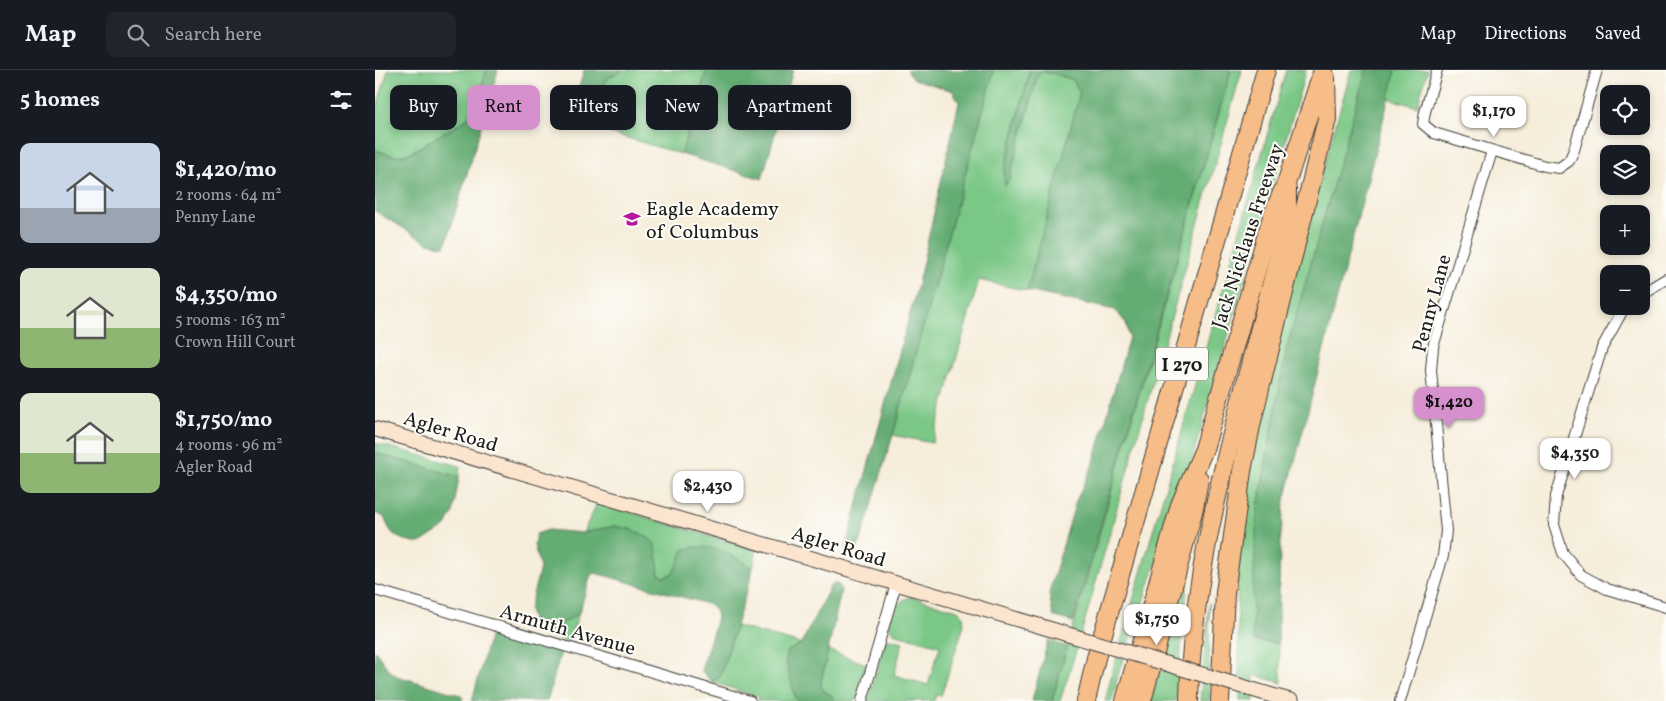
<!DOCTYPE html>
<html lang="en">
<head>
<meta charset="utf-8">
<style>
  :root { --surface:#171b24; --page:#20242c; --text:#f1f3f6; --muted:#9ea1a6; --line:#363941; --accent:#d690ce }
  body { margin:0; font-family:Vollkorn,serif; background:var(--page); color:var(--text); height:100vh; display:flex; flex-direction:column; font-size:19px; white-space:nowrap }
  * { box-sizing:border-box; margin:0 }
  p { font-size:16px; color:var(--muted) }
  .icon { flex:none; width:28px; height:28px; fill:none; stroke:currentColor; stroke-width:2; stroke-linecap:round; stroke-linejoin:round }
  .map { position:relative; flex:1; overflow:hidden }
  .side { display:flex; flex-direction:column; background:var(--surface); width:375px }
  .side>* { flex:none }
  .guide { position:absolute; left:15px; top:15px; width:475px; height:45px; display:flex; gap:10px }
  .tools { position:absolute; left:1225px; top:15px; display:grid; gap:10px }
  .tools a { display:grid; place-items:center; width:50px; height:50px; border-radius:10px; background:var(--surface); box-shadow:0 2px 8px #0003; font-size:25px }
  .price { position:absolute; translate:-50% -42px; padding:0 11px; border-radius:10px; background:#fff; color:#222; font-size:16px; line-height:32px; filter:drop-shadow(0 1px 2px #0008) }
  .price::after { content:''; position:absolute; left:50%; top:30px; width:15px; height:11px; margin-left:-8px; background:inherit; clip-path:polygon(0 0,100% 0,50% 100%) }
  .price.selected { background:var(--accent); color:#111 }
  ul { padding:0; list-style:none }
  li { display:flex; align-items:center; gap:15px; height:125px; padding:0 20px }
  li span { display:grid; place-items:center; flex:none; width:140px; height:100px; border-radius:10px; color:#555 }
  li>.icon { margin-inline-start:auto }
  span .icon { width:60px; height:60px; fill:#fffc; stroke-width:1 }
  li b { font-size:21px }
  h2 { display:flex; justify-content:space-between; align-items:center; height:60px; padding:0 20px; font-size:21px }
  .tag { padding:0 18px; border-radius:10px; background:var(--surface); box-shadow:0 2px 8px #0003; font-size:18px; line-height:45px }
  .tag.selected { background:var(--accent); color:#111 }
  header { display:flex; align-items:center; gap:30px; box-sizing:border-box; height:70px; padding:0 25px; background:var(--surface); border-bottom:1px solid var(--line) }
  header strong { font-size:24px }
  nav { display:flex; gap:28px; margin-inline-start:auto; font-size:18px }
  .search { width:350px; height:45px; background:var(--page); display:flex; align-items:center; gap:12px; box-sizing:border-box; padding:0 18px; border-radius:10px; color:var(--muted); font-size:19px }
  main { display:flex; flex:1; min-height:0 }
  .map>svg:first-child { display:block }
</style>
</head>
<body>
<header>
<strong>Map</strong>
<div class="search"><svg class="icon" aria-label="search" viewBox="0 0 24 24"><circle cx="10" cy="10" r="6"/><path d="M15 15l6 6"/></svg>Search here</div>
<nav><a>Map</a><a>Directions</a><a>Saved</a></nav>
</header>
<main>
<section class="side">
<h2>5 homes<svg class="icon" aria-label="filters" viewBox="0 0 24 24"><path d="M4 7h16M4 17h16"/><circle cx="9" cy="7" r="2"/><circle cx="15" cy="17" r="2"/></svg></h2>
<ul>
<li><span style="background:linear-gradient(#c9d6e8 65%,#9aa5b1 0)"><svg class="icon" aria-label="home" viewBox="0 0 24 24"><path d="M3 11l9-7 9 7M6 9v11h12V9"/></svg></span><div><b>$1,420/mo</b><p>2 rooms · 64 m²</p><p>Penny Lane</p></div></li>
<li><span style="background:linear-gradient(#dfe7d0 60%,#8fb573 0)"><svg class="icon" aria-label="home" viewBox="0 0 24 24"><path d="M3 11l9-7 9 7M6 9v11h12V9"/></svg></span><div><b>$4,350/mo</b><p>5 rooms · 163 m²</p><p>Crown Hill Court</p></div></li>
<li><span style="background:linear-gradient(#dfe7d0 60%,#8fb573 0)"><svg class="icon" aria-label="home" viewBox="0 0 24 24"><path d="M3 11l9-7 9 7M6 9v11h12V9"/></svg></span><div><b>$1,750/mo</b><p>4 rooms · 96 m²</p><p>Agler Road</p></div></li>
</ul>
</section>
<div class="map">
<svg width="1291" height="631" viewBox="0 0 1291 631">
  <rect width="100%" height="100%" fill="#fdfcf7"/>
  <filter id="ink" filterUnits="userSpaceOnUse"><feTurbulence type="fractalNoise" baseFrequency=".02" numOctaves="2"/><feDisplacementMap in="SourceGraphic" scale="10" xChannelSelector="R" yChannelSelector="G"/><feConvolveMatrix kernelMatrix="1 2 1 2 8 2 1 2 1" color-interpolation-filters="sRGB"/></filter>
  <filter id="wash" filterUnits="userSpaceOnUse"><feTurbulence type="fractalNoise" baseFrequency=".0096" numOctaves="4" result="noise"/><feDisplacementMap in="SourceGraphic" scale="20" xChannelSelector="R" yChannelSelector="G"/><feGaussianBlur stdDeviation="1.12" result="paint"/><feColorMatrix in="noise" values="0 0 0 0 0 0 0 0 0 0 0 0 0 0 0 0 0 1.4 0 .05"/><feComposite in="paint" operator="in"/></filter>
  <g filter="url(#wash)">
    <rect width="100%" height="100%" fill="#f6edda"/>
    <g fill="#7ac786" stroke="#4b7251">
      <path d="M13,0H112L102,29L92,49L33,84L20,86L0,80V43Z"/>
      <path d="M248,0H332L306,84L195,51L200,31L207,40L215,38L233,8Z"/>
      <path d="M619,0H655L629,102L630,115L634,110L662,8L666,2L681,4L698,10L705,23L652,221L604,210L557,373L518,365Z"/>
      <path d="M856,0H867L702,578L685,631H677Z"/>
      <path d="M911,0H931L814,399L745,598L737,631H730L737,603Z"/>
      <path d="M976,0H991L911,281L882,444L878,571L903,573L907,613L879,605V631H865L861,483L871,399L921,195Z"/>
      <path d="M1021,0H1053L1042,37L1013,28Z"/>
      <path d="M0,373L85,396L84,407L0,383Z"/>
      <path d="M222,433L382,480L376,507L375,496L309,480L298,503L289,507L284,505L280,475L276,470L256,459L239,456L208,463Z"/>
      <path d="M815,486L801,631H776Z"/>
      <path d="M536,527L583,540L588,545L589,555L566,626L561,625L559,631H493L510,571L515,569L528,572L519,605L553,615L565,576L518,563L514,557C519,542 520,531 536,527Z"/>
      <path d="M834,533V617L835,631H825Z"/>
      <path d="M204,543L194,571L154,560L157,550C180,561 184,556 204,543Z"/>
      <path d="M361,556L426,574L413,581L411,591L420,627L423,631H382L384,627L337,612L345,607Z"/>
      <path d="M453,580L491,594L481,631H460L458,627L447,619L446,613Z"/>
    </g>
    <g fill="#63ac73" stroke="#406448">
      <path d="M112,0H123L70,177L53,173L0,141V80L20,86L33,84L92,49L102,29Z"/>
      <path d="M209,0H248L233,8L215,38L207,40L200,31Z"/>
      <path d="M332,0H418L387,109L306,84Z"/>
      <path d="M532,0H619L518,365L485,473L479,484L470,480L542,218L584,32L578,21L539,9Z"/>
      <path d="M655,0H856L698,552L678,546L674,523L701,431L719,392L754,267L751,253L740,240L652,221L705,23L698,10L681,4L666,2L662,8L634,110L630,116L629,102Z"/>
      <path d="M991,0H1021L909,434L905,474L903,573L878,570V519L882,444L911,281Z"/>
      <path d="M0,383L84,407L78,443L71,456L45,473C24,469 17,469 9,447L0,443Z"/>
      <path d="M239,456C251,458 277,464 281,477C283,485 283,496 284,504L289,507L298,503L309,480C332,471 356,484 375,496L376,507L345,607L337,612L326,600L342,548L341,542L336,535L220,503L216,505L204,543L185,555L171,557L157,550L154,540L165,498L159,475L161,464L173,460L208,463Z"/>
      <path d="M460,513L464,515L466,521L446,613L447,619L458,627L460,631H423L420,627L411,591L413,581L426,574L456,515Z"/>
      <path d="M123,560L187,579L172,631H97L115,564Z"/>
      <path d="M673,570L692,577L677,631H657Z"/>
      <path d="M0,581L14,600L22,606L85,625L88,628L87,631H0Z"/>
    </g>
  </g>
  <g filter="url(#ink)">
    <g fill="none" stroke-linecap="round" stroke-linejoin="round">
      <g stroke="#3d3b38" stroke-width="12">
        <g id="minor">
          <path d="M1062,0L1050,42L1048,54L1059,63L1170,96L1184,98L1194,91L1199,80L1222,0"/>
          <path d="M1266,224L1291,209"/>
          <path d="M1250,236L1227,278L1181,426L1179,455L1188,483L1206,505L1232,519L1291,537"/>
          <path d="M0,520L375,631"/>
          <path d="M487,631L521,514"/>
          <path d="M1025,631L1068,486L1071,461L1056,300L1058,277L1117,81"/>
        </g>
      </g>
      <g stroke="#3d3b38" stroke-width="16">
        <g id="secondary">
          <path d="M0,359L658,554"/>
          <path d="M899,626L917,631"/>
        </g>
      </g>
      <g stroke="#3d3b38" stroke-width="20">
        <g id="motorway">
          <path d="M711,631L721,588L891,0"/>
          <path d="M750,631L805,435L829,379L897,147L912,111L948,0"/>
          <path d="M767,631L819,438L824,409"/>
          <path d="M814,631C816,528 840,428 866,329C881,271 897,214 912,156V119"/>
          <path d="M845,631L850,523L867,401L877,351L952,49L951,8"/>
        </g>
      </g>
      <use href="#minor" stroke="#fff" stroke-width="10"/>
      <use href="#secondary" stroke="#fce5cf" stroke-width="14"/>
      <use href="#motorway" stroke="#f7bd88" stroke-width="18"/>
      <g stroke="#3d3b38" stroke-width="16" stroke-linecap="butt">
        <path id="secondary-bridge" d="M658,554L899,626"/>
      </g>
      <use href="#secondary-bridge" stroke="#fce5cf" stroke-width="14"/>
    </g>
  </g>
  <defs>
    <g id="school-bare" transform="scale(1.35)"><path d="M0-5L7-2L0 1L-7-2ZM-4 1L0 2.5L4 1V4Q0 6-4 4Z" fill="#b5179e" stroke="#fdfcf7" stroke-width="2.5" paint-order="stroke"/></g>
  </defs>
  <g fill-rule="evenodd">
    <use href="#school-bare" x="257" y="149"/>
  </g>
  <g text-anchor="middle" stroke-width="4" stroke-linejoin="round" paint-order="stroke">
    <rect fill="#fdfcf7" stroke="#605f5e" stroke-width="1" x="781" y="277.5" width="52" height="33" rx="4"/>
    <g font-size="19" font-weight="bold" fill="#1c1c1c">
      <text x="807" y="301">I 270</text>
    </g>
    <g font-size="20" fill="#1c1c1c" stroke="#fdfcf7" text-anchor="start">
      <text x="271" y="145">Eagle Academy<tspan x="271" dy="23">of Columbus</tspan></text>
    </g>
    <g font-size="20" fill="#1c1c1c" stroke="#fdfcf7">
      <text transform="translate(872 166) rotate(-72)" y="7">Jack Nicklaus Freeway</text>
      <text transform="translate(1056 233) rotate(-75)" y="7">Penny Lane</text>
      <text transform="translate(76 361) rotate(17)" y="7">Agler Road</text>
      <text transform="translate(464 476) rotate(17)" y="7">Agler Road</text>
      <text transform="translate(193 559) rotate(16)" y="7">Armuth Avenue</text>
    </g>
  </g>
</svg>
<div class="tools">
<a><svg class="icon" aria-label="locate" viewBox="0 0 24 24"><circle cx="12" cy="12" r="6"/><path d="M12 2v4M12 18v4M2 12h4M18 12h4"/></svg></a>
<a><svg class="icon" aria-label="layers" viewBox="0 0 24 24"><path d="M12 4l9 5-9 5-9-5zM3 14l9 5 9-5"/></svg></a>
<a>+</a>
<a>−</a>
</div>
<b class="price" style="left:1119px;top:68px">$1,170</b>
<b class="price selected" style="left:1074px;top:359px">$1,420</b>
<b class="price" style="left:1200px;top:410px">$4,350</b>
<b class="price" style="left:333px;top:443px">$2,430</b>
<b class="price" style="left:782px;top:576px">$1,750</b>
<div class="guide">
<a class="tag">Buy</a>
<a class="tag selected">Rent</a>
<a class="tag">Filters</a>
<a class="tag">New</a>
<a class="tag">Apartment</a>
</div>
</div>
</main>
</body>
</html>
